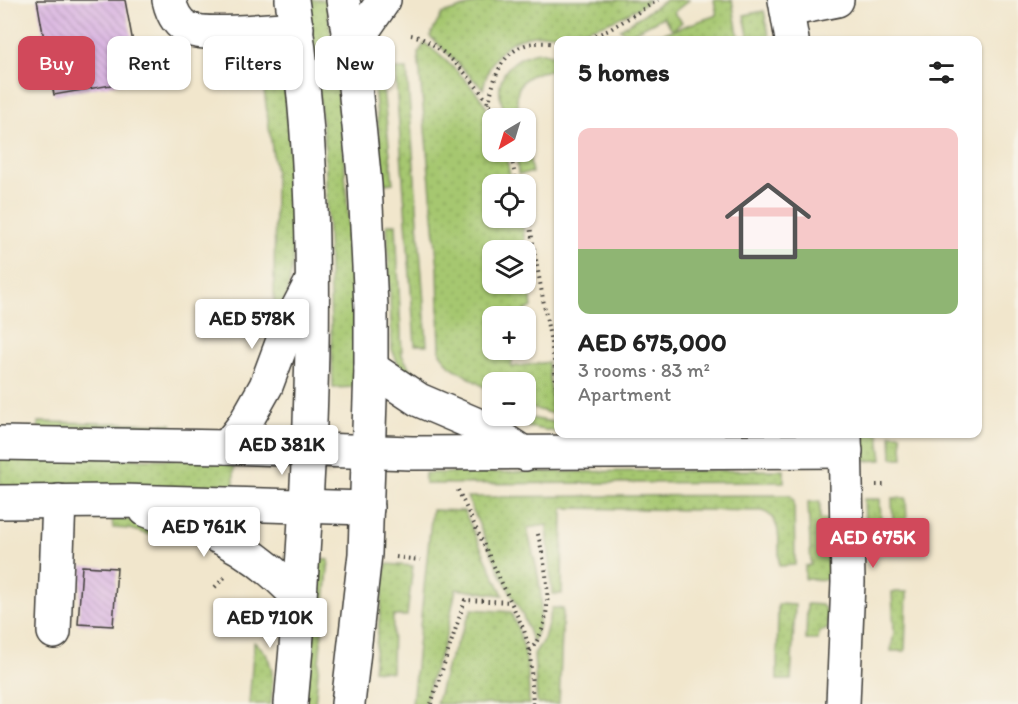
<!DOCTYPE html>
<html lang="en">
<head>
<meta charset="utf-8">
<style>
  :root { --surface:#fff; --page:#f6f6f6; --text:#222; --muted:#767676; --accent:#d1495b }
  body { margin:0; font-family:Itim,sans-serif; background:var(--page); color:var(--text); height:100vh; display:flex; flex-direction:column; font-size:22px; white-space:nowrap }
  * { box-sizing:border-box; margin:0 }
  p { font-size:20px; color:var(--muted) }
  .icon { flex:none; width:33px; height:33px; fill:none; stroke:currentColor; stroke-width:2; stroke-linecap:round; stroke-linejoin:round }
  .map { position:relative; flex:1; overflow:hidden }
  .drawer { position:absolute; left:554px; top:36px; width:428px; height:402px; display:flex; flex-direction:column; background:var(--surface); border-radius:12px; box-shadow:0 2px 4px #0004 }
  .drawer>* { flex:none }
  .hud { position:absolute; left:18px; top:36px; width:446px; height:54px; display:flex; gap:12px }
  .needle { width:39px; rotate:218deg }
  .buttons { position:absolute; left:482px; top:108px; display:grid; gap:12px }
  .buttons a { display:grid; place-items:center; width:54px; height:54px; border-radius:12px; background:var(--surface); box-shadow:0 2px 4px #0004; font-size:30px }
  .price { position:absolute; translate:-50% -51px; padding:0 14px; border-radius:6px; background:#fff; color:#222; font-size:20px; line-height:39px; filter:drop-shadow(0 2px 3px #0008) }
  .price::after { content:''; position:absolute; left:50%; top:36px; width:18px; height:14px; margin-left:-9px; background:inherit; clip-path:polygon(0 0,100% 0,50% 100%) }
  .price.on { background:var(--accent); color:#fff }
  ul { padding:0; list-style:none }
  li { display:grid; align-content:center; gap:12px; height:318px; padding:0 24px }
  li span { display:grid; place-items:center; height:186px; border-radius:12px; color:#555 }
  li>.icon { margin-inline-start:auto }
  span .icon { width:108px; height:108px; fill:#fffc; stroke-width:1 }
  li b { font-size:26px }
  h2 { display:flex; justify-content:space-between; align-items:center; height:72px; padding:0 24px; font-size:26px }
  .chip { padding:0 21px; border-radius:12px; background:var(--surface); box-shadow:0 2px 4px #0004; font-size:21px; line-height:54px }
  .chip.on { background:var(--accent); color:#fff }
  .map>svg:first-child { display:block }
</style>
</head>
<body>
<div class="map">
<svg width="1018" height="704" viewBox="0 0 1018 704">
  <defs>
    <pattern id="grass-dots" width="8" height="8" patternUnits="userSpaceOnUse" patternTransform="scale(1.5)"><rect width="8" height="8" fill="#a6c770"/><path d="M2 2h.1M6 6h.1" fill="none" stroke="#8eaa60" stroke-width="1.8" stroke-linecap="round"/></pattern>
    <pattern id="building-back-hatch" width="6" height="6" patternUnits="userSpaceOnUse" patternTransform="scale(1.5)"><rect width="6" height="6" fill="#d9b4e1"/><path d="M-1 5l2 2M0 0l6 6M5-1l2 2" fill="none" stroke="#ba9ac0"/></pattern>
  </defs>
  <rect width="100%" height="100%" fill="#f7f3e8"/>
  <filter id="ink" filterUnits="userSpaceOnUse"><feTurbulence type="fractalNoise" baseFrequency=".0167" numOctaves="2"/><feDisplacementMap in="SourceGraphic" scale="12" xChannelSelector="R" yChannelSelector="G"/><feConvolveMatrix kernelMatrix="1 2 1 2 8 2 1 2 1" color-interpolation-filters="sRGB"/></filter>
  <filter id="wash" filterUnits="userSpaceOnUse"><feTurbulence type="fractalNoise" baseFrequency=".008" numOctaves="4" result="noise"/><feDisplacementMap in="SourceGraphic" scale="24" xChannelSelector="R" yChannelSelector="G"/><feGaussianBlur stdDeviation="1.35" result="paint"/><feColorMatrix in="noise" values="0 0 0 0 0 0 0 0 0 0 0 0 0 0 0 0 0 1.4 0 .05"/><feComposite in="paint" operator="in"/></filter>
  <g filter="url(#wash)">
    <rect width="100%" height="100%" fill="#f1e6cc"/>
    <g fill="url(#grass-dots)" stroke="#617246" stroke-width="1.5" fill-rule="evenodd">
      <path d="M308,0H326C345,129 352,257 356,387L333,388L325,147Z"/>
      <path d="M487,0H649C627,17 600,27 573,32C558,35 542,33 528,36C501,42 488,64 483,89L430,36L442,14Z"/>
      <path d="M666,0H689L674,12L682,22L673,30L663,17L628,35L620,29Z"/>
      <path d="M714,0H732L739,40H723V38L717,40H644L717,15Z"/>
      <path d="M764,11L770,40H749L744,15Z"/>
      <path d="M390,17L392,21L384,33L379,50L393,183L384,184L371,56L372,47Z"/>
      <path d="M425,43C445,59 489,97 492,123C493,132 492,142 492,152H505L512,184H492V218H522L532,307L521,313L520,316H492V350H514L511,367L548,362L553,414L525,406V382H492V392L450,366L440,353L438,269L418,53ZM492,250H525V284H492Z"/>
      <path d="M268,51L280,56L283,61L291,169L293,262L286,301L274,319L275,171L259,53Z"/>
      <path d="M538,52L558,56V71C541,70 520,74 517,95C516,102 520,111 522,118H508C506,112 502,106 501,100C494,74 515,56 538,52Z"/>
      <path d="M395,69H407L427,345H415Z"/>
      <path d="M525,129L532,173L518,174L516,152H525Z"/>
      <path d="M387,224H396L402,355L410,369L424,380V385L401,371L392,349Z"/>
      <path d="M525,417L558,423V432L522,426L520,421Z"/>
      <path d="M38,422L172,424V438L38,435Z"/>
      <path d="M574,434H777C709,436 642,439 574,434Z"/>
      <path d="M860,434H879L882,460L862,461Z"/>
      <path d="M891,434H901L903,458H892Z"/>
      <path d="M0,457L234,460V494L0,491Z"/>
      <path d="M784,470V482L425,484V473Z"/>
      <path d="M788,495L791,496L794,502L795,565L779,566C778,546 784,520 763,511L563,508L562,594H552L547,525L527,528C536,570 550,601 533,643L523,616L502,577L467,497Z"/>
      <path d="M892,498H906L908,544L894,545Z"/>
      <path d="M864,499H880L882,545H866Z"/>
      <path d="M820,501V519L828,520V580L805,579V566L811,565L808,502Z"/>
      <path d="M432,510L464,511L503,595L456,589L445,641L432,676L425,704H412Z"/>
      <path d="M112,518L146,522L162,528L158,537L129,529L113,528Z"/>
      <path d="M317,559L329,560L315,704H304Z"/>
      <path d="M386,564L413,566L407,616H393L392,672L373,670Z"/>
      <path d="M892,592H907L905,651H891L894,631Z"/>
      <path d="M778,604L795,605L791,680H777Z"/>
      <path d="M807,604L822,605L827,611L828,629L819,632L818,640H806Z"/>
      <path d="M552,608H563L559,704H537L534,654L544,639Z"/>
      <path d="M472,609L511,612C526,645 529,668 529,704H436L447,665Z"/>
      <path d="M254,642C276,656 273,681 271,704H249Z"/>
    </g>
    <g id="blocks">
      <g fill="url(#building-back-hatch)">
        <path d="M37,0H125L140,80L54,95Z"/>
        <path d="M82,566L117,568L113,626L78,624Z"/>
      </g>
    </g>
  </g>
  <g filter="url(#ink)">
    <use href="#blocks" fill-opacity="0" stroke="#3c3a36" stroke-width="1.5"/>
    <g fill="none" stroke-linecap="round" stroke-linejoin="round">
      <g stroke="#3c3a36" stroke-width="36">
        <g id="minor">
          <path d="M169,0C172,13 177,24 189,29C207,37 274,29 297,28"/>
          <path d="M343,0L352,57L365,185L371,307V368L365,554L348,704"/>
          <path d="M785,0L792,40"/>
          <path d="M787,10L837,0"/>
          <path d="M352,57L366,26L384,0"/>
          <path d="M371,368L419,400L487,429L525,454"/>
          <path d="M0,443L227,447L412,453L846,451"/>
          <path d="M227,447L244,425L266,386L288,327L311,283"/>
          <path d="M0,502L122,501L367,508"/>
          <path d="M146,510C165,517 184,523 203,530C241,545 273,569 300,599"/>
          <path d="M54,632L59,501"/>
          <path d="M291,704C300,610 306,516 310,422C315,281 314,140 292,0"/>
          <path d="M843,704L848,582L845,434"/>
        </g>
      </g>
      <g stroke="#3c3a36" stroke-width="4" stroke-dasharray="1.5 4.5" stroke-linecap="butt">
        <path d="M411,35C441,40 484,91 497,118"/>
        <path d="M584,40L609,30L658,0"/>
        <path d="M489,104C493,79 501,51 529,44C539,42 549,43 558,44"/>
        <path d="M510,152L517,184"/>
        <path d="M525,207L527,210L554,360L558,411"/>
        <path d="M876,485H888"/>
        <path d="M458,490L524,630L530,652L533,704"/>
        <path d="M396,557L420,560"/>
        <path d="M215,587L227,575"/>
        <path d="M530,651C558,616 546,569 537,530"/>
        <path d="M431,704L465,600L511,602"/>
      </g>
      <use href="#minor" stroke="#fff" stroke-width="33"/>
    </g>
  </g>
</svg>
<div class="buttons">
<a><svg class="needle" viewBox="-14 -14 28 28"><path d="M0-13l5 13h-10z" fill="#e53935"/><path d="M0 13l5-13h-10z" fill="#767676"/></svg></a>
<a><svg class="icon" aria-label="locate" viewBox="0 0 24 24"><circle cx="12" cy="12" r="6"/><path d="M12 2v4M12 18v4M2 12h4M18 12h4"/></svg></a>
<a><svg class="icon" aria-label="layers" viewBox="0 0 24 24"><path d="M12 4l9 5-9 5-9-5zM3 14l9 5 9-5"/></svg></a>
<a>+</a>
<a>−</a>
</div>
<b class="price" style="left:252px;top:350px">AED 578K</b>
<b class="price" style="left:282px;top:476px">AED 381K</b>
<b class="price" style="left:204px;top:558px">AED 761K</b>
<b class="price on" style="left:873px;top:569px">AED 675K</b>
<b class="price" style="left:270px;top:649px">AED 710K</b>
<div class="hud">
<a class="chip on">Buy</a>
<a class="chip">Rent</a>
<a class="chip">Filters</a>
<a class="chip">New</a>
</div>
<section class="drawer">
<h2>5 homes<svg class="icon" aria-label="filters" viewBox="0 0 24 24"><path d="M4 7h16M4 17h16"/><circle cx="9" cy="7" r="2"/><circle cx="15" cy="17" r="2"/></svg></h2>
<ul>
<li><span style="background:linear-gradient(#f6c9c9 65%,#8fb573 0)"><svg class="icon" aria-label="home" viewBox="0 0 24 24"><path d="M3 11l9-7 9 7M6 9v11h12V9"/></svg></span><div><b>AED 675,000</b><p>3 rooms · 83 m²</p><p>Apartment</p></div></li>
</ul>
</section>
</div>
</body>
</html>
